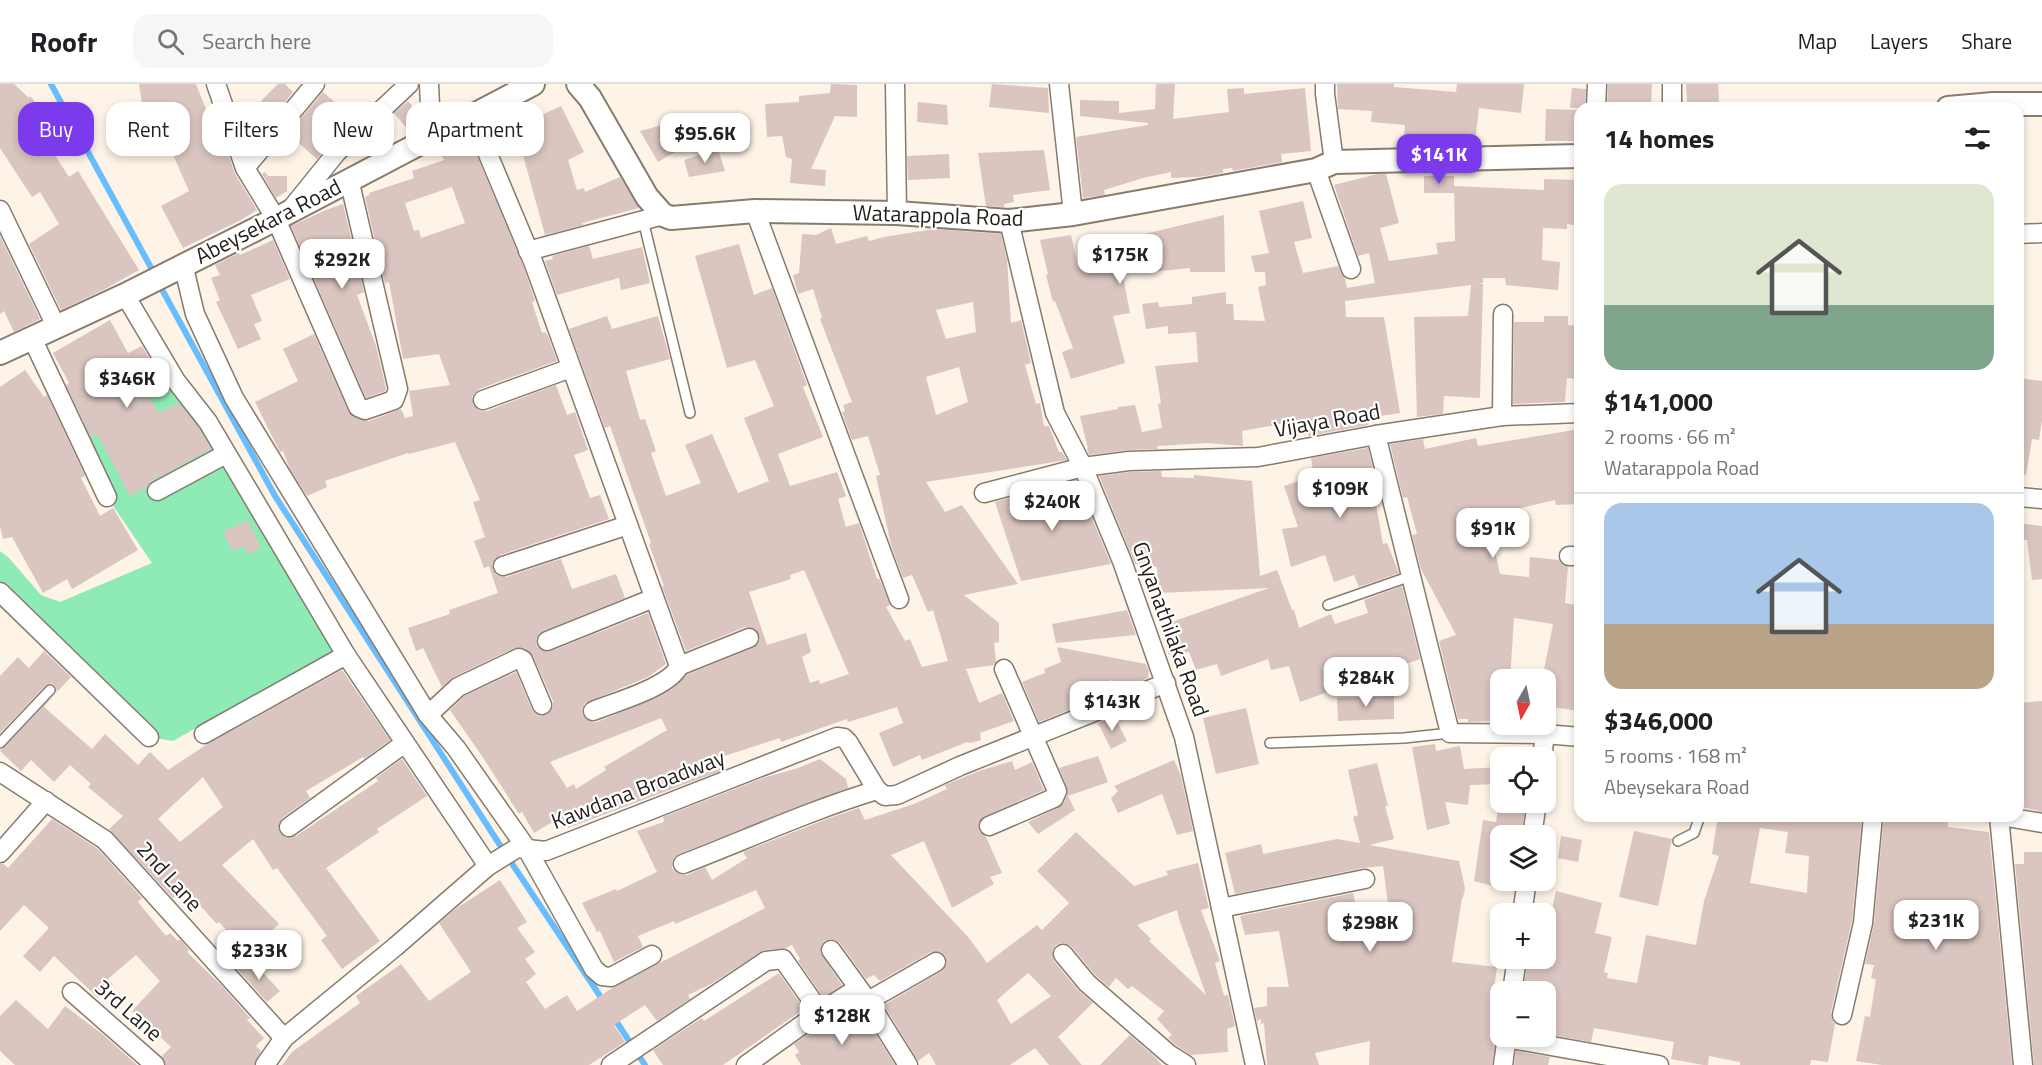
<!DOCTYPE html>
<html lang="en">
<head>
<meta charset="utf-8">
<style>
  :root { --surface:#fff; --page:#f6f6f6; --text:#202124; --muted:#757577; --line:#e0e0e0; --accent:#7c3aed }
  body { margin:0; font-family:"Titillium Web",sans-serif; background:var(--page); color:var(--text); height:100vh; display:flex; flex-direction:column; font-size:22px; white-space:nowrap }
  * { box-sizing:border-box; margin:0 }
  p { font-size:20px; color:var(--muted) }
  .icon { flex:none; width:33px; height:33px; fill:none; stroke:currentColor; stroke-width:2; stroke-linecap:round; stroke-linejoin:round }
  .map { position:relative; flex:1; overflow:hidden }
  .sheet { position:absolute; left:1574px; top:18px; width:450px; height:720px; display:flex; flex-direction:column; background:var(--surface); border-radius:18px; box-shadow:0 3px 9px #0003 }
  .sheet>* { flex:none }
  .guide { position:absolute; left:18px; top:18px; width:570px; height:54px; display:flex; gap:12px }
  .needle { width:39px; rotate:189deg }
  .fabs { position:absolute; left:1490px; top:585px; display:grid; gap:12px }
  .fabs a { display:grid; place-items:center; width:66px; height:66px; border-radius:12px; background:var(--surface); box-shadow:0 3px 9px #0003; font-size:30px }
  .price { position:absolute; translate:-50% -51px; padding:0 14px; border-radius:12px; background:#fff; color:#222; font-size:20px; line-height:39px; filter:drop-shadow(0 2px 3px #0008) }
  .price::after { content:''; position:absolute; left:50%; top:36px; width:18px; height:14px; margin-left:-9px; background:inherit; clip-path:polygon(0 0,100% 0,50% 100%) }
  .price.selected { background:var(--accent); color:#fff }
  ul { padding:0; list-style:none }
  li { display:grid; align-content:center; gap:12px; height:318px; padding:0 30px }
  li+li { border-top:2px solid var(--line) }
  li span { display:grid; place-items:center; height:186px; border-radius:18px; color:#555 }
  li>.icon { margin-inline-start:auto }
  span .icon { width:108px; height:108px; fill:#fffc; stroke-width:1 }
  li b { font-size:26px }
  h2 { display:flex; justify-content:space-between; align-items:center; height:72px; padding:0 30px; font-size:26px }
  .pill { padding:0 21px; border-radius:18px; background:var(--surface); box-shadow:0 3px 9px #0003; font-size:21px; line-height:54px }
  .pill.selected { background:var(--accent); color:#fff }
  header { display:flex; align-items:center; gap:36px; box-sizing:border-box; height:84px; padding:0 30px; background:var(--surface); border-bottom:2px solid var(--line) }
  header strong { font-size:28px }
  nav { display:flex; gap:33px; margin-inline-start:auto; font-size:21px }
  .search { width:420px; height:54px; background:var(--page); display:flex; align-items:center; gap:15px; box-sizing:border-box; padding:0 21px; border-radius:18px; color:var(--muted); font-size:22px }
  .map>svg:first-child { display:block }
</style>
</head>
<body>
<header>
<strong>Roofr</strong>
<div class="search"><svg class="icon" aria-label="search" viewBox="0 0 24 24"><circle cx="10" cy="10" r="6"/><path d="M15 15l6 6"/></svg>Search here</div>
<nav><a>Map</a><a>Layers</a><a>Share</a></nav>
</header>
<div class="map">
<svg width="2042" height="981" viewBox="0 0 2042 981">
  <rect width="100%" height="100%" fill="#fdf3e6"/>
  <path fill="#8febb5" d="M171,299L205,340L337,565L173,657L149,653L0,508V467L9,474L41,511L60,518L152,479L107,413L75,344L129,316Z"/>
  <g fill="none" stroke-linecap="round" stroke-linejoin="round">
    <g stroke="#67bdfe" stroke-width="6">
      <path d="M51,0L155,191"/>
      <path d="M159,200L275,412L507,772L604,918"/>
      <path d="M614,934L645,981"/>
    </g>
  </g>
  <g fill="#dac5c0" fill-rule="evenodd">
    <path d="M0,0H14L29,14L30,12L51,36L38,45L69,93L78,87L139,186L105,205L61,226L29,160L59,140L40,108L32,113L0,64Z"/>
    <path d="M139,0H196L221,64L226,62L235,90L257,126L241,136L183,164L161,122L189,107L163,48L153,51L142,19Z"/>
    <path d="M278,0H285L293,8L275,31L261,17Z"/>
    <path d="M831,0L857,1V33L835,32L811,85L826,86L825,102L790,99L792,75L786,73L782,52L767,53L765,20L799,18V12L830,9Z"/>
    <path d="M992,0L1048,4L1049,29L989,23Z"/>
    <path d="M1156,0H1175L1173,35L1229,28L1227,5L1244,4V10L1305,4L1311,67L1281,70L1282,78L1233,87L1232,84L1223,85V89L1199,93L1171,94V88L1143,94L1104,106L1105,111L1083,114L1076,53L1148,41V39L1080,32V16L1119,17V29L1155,25Z"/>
    <path d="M1337,0H1394V3L1456,8L1457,0H1524L1521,29L1479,24L1475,59L1451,57V54L1404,51L1405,41L1371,38L1372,27L1338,25Z"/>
    <path d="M1608,0H1652L1651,24H1607Z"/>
    <path d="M1686,0H1718L1719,18H1687Z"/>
    <path d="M1572,4L1586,5L1585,24H1570Z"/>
    <path d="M323,8L355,35L329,60L317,75L288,50Z"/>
    <path d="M408,17L423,35L409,47L394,29Z"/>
    <path d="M918,18L947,21L948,41L917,38Z"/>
    <path d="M561,22L584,68L568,76L577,106L584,104L585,108L620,93L639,124L582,139L583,141L545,151L521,64L512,66L502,45V39L519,31L522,40Z"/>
    <path d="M1546,25L1580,26V57H1545Z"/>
    <path d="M666,40L680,65L658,78L640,47Z"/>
    <path d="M472,60L524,184L535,217L532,218L542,249L545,248L548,252L557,277L479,305L472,313L473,320L480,327H487L556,301L567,331L575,328L588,366L574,371L590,414L600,411L609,435L500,471L492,479L493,486L496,491L506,493L561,475L572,505L616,490L625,514L543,547L536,555L537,562L545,568L551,567L648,529L666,580L648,593L585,619L582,625V630L591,638H597L658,613L672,605L686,591L753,564L758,560L760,555L756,546L745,543L686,567L662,502H664L649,460L651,459L610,342L605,344L569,245L607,232L612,245L658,232L670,275L626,287L640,336L645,335L656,367L651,369L666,412L701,399L685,361L712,350L738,409L769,397L744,334L774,322L755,276L727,284L695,172L739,160L754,211L772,204L807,301L803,303L823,353L778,370L790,402L837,388L846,412L838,415L846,443L859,439L877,495L879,494L890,521L886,523L905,557L910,555L922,583L948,577L933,526L928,528L912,491L903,494L891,461L876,392L880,391L868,352L852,356L845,337L842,328L845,327L843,321L852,318L820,235L822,234L813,205L798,210L793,191L799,189L802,150L816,151L831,144L836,160L867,152L869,157L884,153L934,145L1001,150L1007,176L1011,239L1021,236L1031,279L1025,281L1036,320L1040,319L1044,342H1049L1059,368H1062L1067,376L926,398L945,428L962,421L1018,500L964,511L999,539V558L994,559L996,577L994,581L966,585L979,619L1002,609L1014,637L980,649L981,656L970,659L967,658L922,676L920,671L893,683L879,649L903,639L897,623L848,638L847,635L781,658L780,654L718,674L723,686L568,744L561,733L534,749L522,728L519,730L484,675L450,626L464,612L516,588L532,626L540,632L547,631L553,623V617L533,572L524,564H515L453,593L442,603L423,564L416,567L408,544L450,530L449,526L498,509L489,482L484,484L474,457L485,453L473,418L480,416L455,358L409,370L408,369L325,397L327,403L307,412L290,385L283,367L280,368L255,318L298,297L283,265L314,250L348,327L361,336L369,337L401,325L405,334L413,332L409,307L450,301L439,270L403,275L389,198L385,200L365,113L369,111V109L414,94L412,87L444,76L442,72ZM452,103L465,139L421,154L419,146L414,147L405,119ZM973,218L976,248L946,255L936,226ZM959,283L968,318L936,331L926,293ZM804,486L849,590L820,600L819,596L810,599L802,573L811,568L806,549L767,561L749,508L791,495L790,491ZM661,634L667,646L604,683L606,686L576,705L574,700L567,704L550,678Z"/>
    <path d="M718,65L725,87L689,93L684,76Z"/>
    <path d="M1044,66L1050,106L1013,111L1014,118L1004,120V123L986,122L978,69Z"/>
    <path d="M949,70L950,94L908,96L907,72Z"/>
    <path d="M265,88L268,92H287V107L276,114L262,90Z"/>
    <path d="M1377,90H1386L1399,139L1380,144L1389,177L1438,170L1436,159L1455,157L1454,102L1544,106V95L1580,96V142L1567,140V145L1543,144L1542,176L1560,178L1558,206L1506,201L1505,194H1483V199L1477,200H1483L1480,314L1444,312L1443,330L1417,333L1414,233L1468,232L1471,201L1345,217L1346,233H1384L1400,329L1367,334L1368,341L1308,352V350L1288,353L1286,339L1242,347L1243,362L1208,359L1157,362L1158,365L1128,366L1089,371L1087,365H1088L1080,332L1118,325V323L1135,321L1142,348L1162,344L1158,320L1161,319L1155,282L1198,278L1196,248L1168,250V242L1146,245L1142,220L1158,218L1159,223L1192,220V213L1226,208V220H1233L1234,236L1265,237L1258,203L1266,201L1265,188H1255L1251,172L1269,169L1259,127L1303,117L1312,154L1294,158L1303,189L1338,182L1345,194L1347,204L1375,199L1369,169L1358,172L1334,101Z"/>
    <rect x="1424" y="92" width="30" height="17"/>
    <path d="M343,120L364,208L357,211L376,262L386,304L385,307L366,314L291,142L326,126Z"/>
    <path d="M1224,131L1225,188H1190V184L1151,188H1122L1130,229L1113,232L1125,279L1071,295L1062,268L1073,264L1055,217L1053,218L1046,191L1048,190L1040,156L1071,151L1078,182L1133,170L1132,153Z"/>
    <path d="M0,152L40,235L14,248L4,227L0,230Z"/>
    <path d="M273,156L290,195L251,211L262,237L254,240L261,255L238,265L216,218L220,216L211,194L220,191L215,181L239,169L240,171Z"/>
    <path d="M589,162L593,175L642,163L650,199L621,206L619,194L557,211L545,177L553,175L552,172Z"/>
    <path d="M1544,232H1568V241L1580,242V295L1567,294L1565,318L1513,320L1514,238H1544Z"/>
    <path d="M110,236L128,269L142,262L159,290L142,299L158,329L179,319L198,343L211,365L152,397L147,403L130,412L97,350L91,353L66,301L69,299L53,269Z"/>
    <path d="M25,286L44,313L47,311L85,392L81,394L100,432L113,424L138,466L72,505L67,495L43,509L12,453L3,455L0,442V303Z"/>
    <path d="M2018,294L2042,297V336L2039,356L2032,355L2026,391L2018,390Z"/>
    <path d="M1580,345V420L1556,421L1555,416L1517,425V454L1492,453L1500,490L1529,493L1530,473L1559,476L1563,481L1568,483L1565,519L1580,522V627L1545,622V596H1542L1553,540L1514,534L1510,596H1500V637L1468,638V635H1458L1439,557L1456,551L1421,485L1412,451L1417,450L1407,413L1403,414L1390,360L1423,355L1425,365L1476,354L1478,362Z"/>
    <path d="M1368,364L1381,418L1376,420L1383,460L1387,459L1399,489L1359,503L1354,491L1334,498L1325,471L1291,483L1282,445L1298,443L1284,402L1314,392L1311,374Z"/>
    <path d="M1161,387L1162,393L1194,394V391L1252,397L1260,492L1277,486L1292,526H1294L1299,544L1331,530L1335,540L1368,529L1364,516L1402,502L1420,575L1300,618L1289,582L1271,586L1268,575L1221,592L1217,580L1196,586L1189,568L1169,571L1160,542L1269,504L1159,509L1157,483L1135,480L1099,392L1130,388Z"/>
    <path d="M1076,396L1111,480L1021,497L995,418Z"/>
    <path d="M248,436L261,464L248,470L244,462L232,467L223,448Z"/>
    <path d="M2018,439L2042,442V495L2032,496L2027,456H2018Z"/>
    <path d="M1127,526L1136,551L1056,559L1052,540Z"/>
    <path d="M1057,563L1146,580L1149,587L1148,594L1132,601L1110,596L1113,606L1102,610L1104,612L1039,638L1022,598L1045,589L1044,585L1061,578Z"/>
    <path d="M44,567L71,593L55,610L57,607L55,602L51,599L46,601L0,649V592L18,573L29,584Z"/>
    <path d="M342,586L390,656L364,675L363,673L306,707L310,714L282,734L278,744L280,749L285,753L296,752L378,697L376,694L402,675L427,712L377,745L379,748L326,784L380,857L342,885L321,856L327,852L277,784L273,786L253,755L222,781L279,840L247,869L219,838L217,840L184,804L173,814L159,799L109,745L123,732L88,703L91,700L70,681L54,698L31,676L21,687L0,667L54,611L44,623L92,665L105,650L138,681L150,668L168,686L206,661ZM203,693L223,723L180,758L158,735Z"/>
    <path d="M1394,612V635L1338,637L1337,614Z"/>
    <path d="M2042,617V728L2018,722V619Z"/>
    <path d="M1246,624L1259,680L1216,690L1203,634Z"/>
    <path d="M1114,632L1127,657L1111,665L1098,639Z"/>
    <path d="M1435,660L1436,667L1460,662L1464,685L1500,683V700L1470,701L1468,721L1445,718L1450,740L1427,746L1412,663Z"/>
    <path d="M1098,672L1108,698L1068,712L1075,726L1038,750L1028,738L1058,724L1064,719L1067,711V703L1059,684Z"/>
    <path d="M820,675L846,695L848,704L679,770L672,778V784L676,788L681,791H687L705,783L712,796L747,774L743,768L832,733L859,724L865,736L914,720L947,705L945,701L979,687L1012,677L1015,686L1032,678L1044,706L985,732L978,740L979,747L986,753L1002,789L990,793L994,800L952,824L924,757L891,771L969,854L987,879L1037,841L1042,846L1069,819L1037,787L1076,748L1134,802L1168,791L1166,787L1198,779L1209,824L1201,826L1220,877L1215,879L1224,912L1228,911L1235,942L1227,945L1228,968L1191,971L1177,962L1168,954L1172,951L1157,935L1164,927L1132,902L1128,905L1116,894L1109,903L1095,891L1071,862L1062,859L1056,861L1053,866L1054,877L1078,906L1093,919L1058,953L1082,981H1049L1035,964L1010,981H936L929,969L918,977L884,921L942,887L947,879L945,872L941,868H931L880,897L874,891L866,895L840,859L830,855L824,857L820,868L842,901L823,913L798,877L800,875L792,861L786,864L764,866L711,900L688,911L690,915L657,937L645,921L614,941L625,958L589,981H282L292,968L360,919L356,912L401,880L429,917L471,888L439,839L457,824L500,796L527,838L517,844L535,868L525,875L536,890L526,898L545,925L567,911L577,927L614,903L765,824L756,806L675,840L674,837L638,852L643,863L614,878L600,847L597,848L582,819L616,805L617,807L657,788L637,747L664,738L663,733L763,694L798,684ZM1177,826L1180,838L1206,911L1149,857L1151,855L1137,841ZM1028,889L1051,912L1011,940L997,916Z"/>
    <path d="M1174,676L1181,692L1193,747L1177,751L1162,710L1118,729L1111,714L1118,707L1114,702Z"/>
    <path d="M1377,679L1388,722H1385L1394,755L1369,761L1459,777L1465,804L1463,814H1462L1452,878L1497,883L1493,912H1498L1494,947L1497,948L1492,981H1369L1370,957L1315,969L1319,981H1267L1264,939L1261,940V935L1257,937L1254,924L1267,922V903H1289L1279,847L1245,851L1240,832L1353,809L1362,846L1390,835L1383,782L1363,784L1235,810L1225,769L1261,760L1263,770L1337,755L1360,759L1353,733L1358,731L1348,686Z"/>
    <path d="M1499,718H1526L1521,752H1500V804L1474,797L1483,736L1496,738Z"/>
    <path d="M1718,732H1862L1852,837L1831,928L1832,935L1835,940L1828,978L1811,976L1810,981H1740V978L1709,972L1708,981H1703L1671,975L1674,958L1594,944L1591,958L1546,950L1551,928L1545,927V908H1523L1528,874H1545V855L1556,807L1602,819L1595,849L1612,853L1604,888L1608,889L1607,894L1637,899L1646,851L1696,861L1704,817L1719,772L1712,770ZM1760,744L1788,748L1785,769L1809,772L1807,809L1750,799Z"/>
    <path d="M1884,732L1947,733L1948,743L1989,748L2012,981H1882L1856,977L1865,932L1870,933L1876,895L1871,894L1874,881L1865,880L1874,840Z"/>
    <path d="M52,735L98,765L142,814L138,818L166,852L170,849L178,857L180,855L189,866L187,868L222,902L250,934L247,936L264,954L256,962L261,967L254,981H166L162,972L171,963L132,927L160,897L136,871L108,895L113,900L98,914L54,872L40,888L23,872L49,844L24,821L0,847V780H4L8,784Z"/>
    <path d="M1634,747L1672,755L1658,822L1619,813Z"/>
    <path d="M1561,752L1582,756L1578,778L1558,774Z"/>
    <path d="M2024,768H2042V981H2034L2015,780H2024Z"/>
    <path d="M250,875L280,907L267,918L238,886Z"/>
    <path d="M779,889L804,925L723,981H663L653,966L702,934L704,937Z"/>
    <path d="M16,916L48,945L65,922L101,949L137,981H15L0,967V932Z"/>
    <path d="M842,927L855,950L870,941L895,981H801L795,971L799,968L794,960Z"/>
    <path d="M1130,951L1156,974L1162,981H1100Z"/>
    <path d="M1516,967L1550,973L1548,981H1514Z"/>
  </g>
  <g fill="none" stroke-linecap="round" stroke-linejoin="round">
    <g stroke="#877b6d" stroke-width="12">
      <g id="service">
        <path d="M643,136L690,329"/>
        <path d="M1328,521L1411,492"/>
        <path d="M0,659L50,606"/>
        <path d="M1270,659L1404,654L1450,649"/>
        <path d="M1678,757L1694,749L1700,732"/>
      </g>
    </g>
    <g stroke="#877b6d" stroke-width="21">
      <g id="minor">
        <path d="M216,0L245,84L276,135L358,323L365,326L394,316L398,305L349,95"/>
        <path d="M429,0L430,21L445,45"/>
        <path d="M895,0L897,129"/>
        <path d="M1059,0L1073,130"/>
        <path d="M1325,0V10L1334,78"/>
        <path d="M1596,24L1597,0"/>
        <path d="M1672,24V0"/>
        <path d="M472,32L534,180L679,582C670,603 615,618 593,627"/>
        <path d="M245,84L315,0"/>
        <path d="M1316,86L1351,185"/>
        <path d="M291,125L337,68L409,0"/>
        <path d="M0,126L56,242"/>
        <path d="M755,127L899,515"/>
        <path d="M1009,137L1055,329L1083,383L1122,477L1184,653L1255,981"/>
        <path d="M2018,150L2042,149"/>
        <path d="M528,167L663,131"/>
        <path d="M183,180L195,230L234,314L428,631L456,664L527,765L594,885L602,892L611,893L652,871"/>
        <path d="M125,211L176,297L208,338L346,571L488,782"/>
        <path d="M32,254L107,413"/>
        <path d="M483,316L571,284"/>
        <path d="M1502,332L1503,230"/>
        <path d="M1376,351L1450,649L1545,650L1580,653"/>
        <path d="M157,407L226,370"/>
        <path d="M984,409L1083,383L1129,377L1258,373L1376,351L1502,332L1580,329"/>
        <path d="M2018,413L2042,415"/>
        <path d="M1569,472H1580"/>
        <path d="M503,482L628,441"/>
        <path d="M0,508L149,653"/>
        <path d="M547,557L654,514"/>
        <path d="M679,582L749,554"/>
        <path d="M428,631L458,603L519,574L523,576L542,621"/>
        <path d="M204,650L346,571"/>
        <path d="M1542,674L1545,650"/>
        <path d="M0,688L105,756L284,954"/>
        <path d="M1999,732L2023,981"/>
        <path d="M2001,732L2042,739"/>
        <path d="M989,742L1054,714L1057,707L1004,585"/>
        <path d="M289,743L405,659"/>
        <path d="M1532,752L1537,718"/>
        <path d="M0,769L46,717"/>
        <path d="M683,780C748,755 811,726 877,706"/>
        <path d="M1221,824L1365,795"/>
        <path d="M1522,830L1527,796"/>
        <path d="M831,866L868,917L908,981"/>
        <path d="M1063,870L1087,899L1170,971L1186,981"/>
        <path d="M72,908L155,981"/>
        <path d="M1512,908L1517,874"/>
        <path d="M868,917L936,878"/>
        <path d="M1842,931L1863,839L1873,732"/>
        <path d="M1506,954L1659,981"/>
        <path d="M265,981L284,954L395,863L488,782L517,764L546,767L837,653L844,654L848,658L877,706L885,712L897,711L960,682L1166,599"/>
        <path d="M611,981L766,877L783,875L820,928"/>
        <path d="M746,981L820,928L858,904"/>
        <path d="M1503,981L1507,952"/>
      </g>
    </g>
    <g stroke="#877b6d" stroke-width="26">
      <g id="tertiary">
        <path d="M578,0L590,14L647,113L663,131L671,134L755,127L897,129L1009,137L1073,130L1316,86L1334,78L1580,72"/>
        <path d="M1948,24L1993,20H2042"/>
        <path d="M0,269L125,211L276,135L533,0"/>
      </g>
    </g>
    <use href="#service" stroke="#fff" stroke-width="9"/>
    <use href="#minor" stroke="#fff" stroke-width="18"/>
    <use href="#tertiary" stroke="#fff" stroke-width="22"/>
  </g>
  <g text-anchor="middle" stroke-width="4.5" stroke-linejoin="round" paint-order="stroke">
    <g font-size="22" fill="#231e19" stroke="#fff">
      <text transform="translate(938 131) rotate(2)" y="8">Watarappola Road</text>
      <text transform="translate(268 137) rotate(-27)" y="8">Abeysekara Road</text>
      <text transform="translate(1327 336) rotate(-10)" y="8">Vijaya Road</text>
      <text transform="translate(1171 545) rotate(70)" y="8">Gnyanathilaka Road</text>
      <text transform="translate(638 705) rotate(-21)" y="8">Kawdana Broadway</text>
      <text transform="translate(170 792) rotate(48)" y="8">2nd Lane</text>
      <text transform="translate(129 926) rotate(41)" y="8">3rd Lane</text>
    </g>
  </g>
</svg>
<div class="fabs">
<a><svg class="needle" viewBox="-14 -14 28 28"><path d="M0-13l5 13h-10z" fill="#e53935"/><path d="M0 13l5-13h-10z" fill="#757577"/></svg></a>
<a><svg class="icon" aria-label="locate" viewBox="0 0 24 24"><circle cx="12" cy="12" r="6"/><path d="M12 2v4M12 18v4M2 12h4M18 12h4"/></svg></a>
<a><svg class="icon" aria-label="layers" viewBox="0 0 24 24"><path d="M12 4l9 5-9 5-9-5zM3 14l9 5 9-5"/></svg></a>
<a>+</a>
<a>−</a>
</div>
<b class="price" style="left:705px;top:80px">$95.6K</b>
<b class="price selected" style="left:1439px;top:101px">$141K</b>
<b class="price" style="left:1120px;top:201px">$175K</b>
<b class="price" style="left:342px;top:206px">$292K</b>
<b class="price" style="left:127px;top:325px">$346K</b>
<b class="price" style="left:1340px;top:435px">$109K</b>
<b class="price" style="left:1052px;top:448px">$240K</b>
<b class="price" style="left:1493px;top:475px">$91K</b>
<b class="price" style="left:1366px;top:624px">$284K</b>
<b class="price" style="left:1112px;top:648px">$143K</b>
<b class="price" style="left:1936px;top:867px">$231K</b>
<b class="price" style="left:1370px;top:869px">$298K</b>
<b class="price" style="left:259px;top:897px">$233K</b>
<b class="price" style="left:842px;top:962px">$128K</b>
<div class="guide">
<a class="pill selected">Buy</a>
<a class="pill">Rent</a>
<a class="pill">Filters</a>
<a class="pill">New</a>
<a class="pill">Apartment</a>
</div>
<section class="sheet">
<h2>14 homes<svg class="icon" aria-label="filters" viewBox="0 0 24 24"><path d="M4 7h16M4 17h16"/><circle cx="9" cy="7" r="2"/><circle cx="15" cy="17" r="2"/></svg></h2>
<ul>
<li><span style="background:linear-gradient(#dfe7d0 65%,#7fa58c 0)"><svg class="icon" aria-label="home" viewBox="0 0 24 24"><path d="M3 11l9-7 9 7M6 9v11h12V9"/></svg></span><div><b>$141,000</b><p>2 rooms · 66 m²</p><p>Watarappola Road</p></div></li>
<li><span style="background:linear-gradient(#a9c7e8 65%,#b9a48a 0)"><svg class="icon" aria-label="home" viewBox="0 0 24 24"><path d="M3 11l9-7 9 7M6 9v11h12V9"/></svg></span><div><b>$346,000</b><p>5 rooms · 168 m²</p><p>Abeysekara Road</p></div></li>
</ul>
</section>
</div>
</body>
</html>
